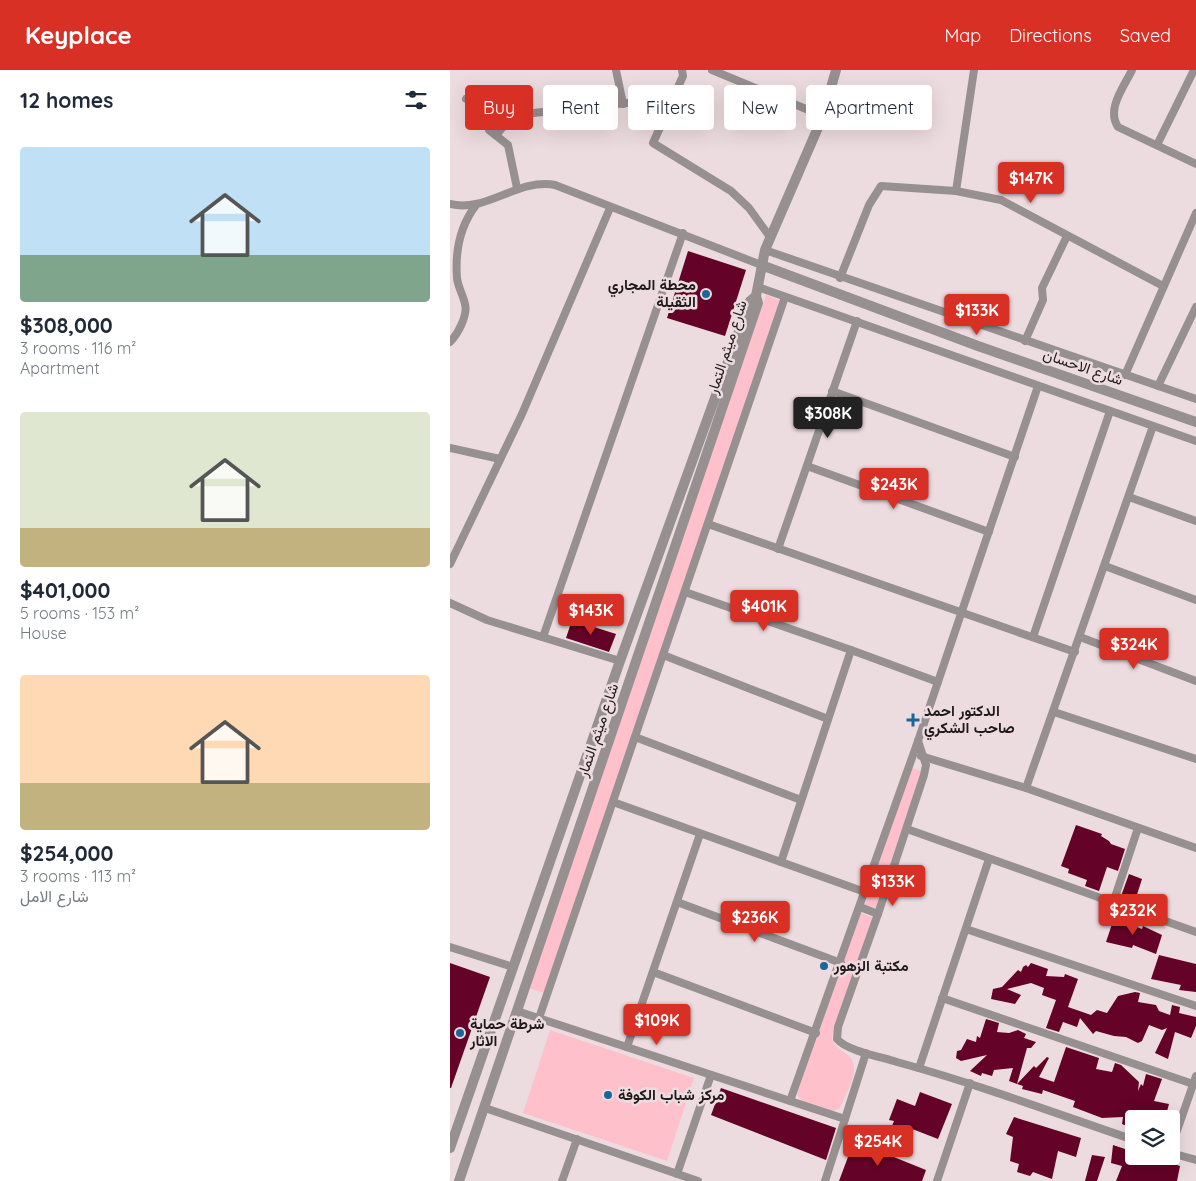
<!DOCTYPE html>
<html lang="en">
<head>
<meta charset="utf-8">
<style>
  :root { --surface:#fff; --page:#f6f6f7; --text:#1f2937; --muted:#747a83; --accent:#d93025 }
  body { margin:0; font-family:Quicksand,Vazirmatn,sans-serif; background:var(--page); color:var(--text); height:100vh; display:flex; flex-direction:column; font-size:19px; white-space:nowrap }
  * { box-sizing:border-box; margin:0 }
  p { font-size:16px; color:var(--muted) }
  .icon { flex:none; width:28px; height:28px; fill:none; stroke:currentColor; stroke-width:2; stroke-linecap:round; stroke-linejoin:round }
  .map { position:relative; flex:1; overflow:hidden }
  .panel { display:flex; flex-direction:column; background:var(--surface); width:450px }
  .panel>* { flex:none }
  .guide { position:absolute; left:15px; top:15px; width:475px; height:45px; display:flex; gap:10px }
  .fabs { position:absolute; left:675px; top:1040px; display:grid; gap:10px }
  .fabs a { display:grid; place-items:center; width:55px; height:55px; border-radius:5px; background:var(--surface); box-shadow:0 5px 20px #0002; font-size:25px }
  .price { position:absolute; translate:-50% -42px; padding:0 11px; border-radius:5px; background:var(--accent); color:#fff; font-size:16px; line-height:32px; filter:drop-shadow(0 1px 2px #0008) }
  .price::after { content:''; position:absolute; left:50%; top:30px; width:15px; height:11px; margin-left:-8px; background:inherit; clip-path:polygon(0 0,100% 0,50% 100%) }
  .price.on { background:#222; color:#fff }
  ul { padding:0; list-style:none }
  li { display:grid; align-content:center; gap:10px; height:265px; padding:0 20px }
  li span { display:grid; place-items:center; height:155px; border-radius:5px; color:#555 }
  li>.icon { margin-inline-start:auto }
  span .icon { width:90px; height:90px; fill:#fffc; stroke-width:1 }
  li b { font-size:21px }
  h2 { display:flex; justify-content:space-between; align-items:center; height:60px; padding:0 20px; font-size:21px }
  .tag { padding:0 18px; border-radius:5px; background:var(--surface); box-shadow:0 5px 20px #0002; font-size:18px; line-height:45px }
  .tag.on { background:var(--accent); color:#fff }
  header { display:flex; align-items:center; gap:30px; box-sizing:border-box; height:70px; padding:0 25px; background:var(--accent); color:#fff }
  header strong { font-size:24px }
  nav { display:flex; gap:28px; margin-inline-start:auto; font-size:18px }
  main { display:flex; flex:1; min-height:0 }
  .map>svg:first-child { display:block }
</style>
</head>
<body>
<header>
<strong>Keyplace</strong>
<nav><a>Map</a><a>Directions</a><a>Saved</a></nav>
</header>
<main>
<section class="panel">
<h2>12 homes<svg class="icon" aria-label="filters" viewBox="0 0 24 24"><path d="M4 7h16M4 17h16"/><circle cx="9" cy="7" r="2"/><circle cx="15" cy="17" r="2"/></svg></h2>
<ul>
<li><span style="background:linear-gradient(#bfe0f5 70%,#7fa58c 0)"><svg class="icon" aria-label="home" viewBox="0 0 24 24"><path d="M3 11l9-7 9 7M6 9v11h12V9"/></svg></span><div><b>$308,000</b><p>3 rooms · 116 m²</p><p>Apartment</p></div></li>
<li><span style="background:linear-gradient(#dfe7d0 75%,#c2b280 0)"><svg class="icon" aria-label="home" viewBox="0 0 24 24"><path d="M3 11l9-7 9 7M6 9v11h12V9"/></svg></span><div><b>$401,000</b><p>5 rooms · 153 m²</p><p>House</p></div></li>
<li><span style="background:linear-gradient(#ffd9b3 70%,#c2b280 0)"><svg class="icon" aria-label="home" viewBox="0 0 24 24"><path d="M3 11l9-7 9 7M6 9v11h12V9"/></svg></span><div><b>$254,000</b><p>3 rooms · 113 m²</p><p>شارع الامل</p></div></li>
</ul>
</section>
<div class="map">
<svg width="746" height="1111" viewBox="0 0 746 1111">
  <rect width="100%" height="100%" fill="#eddcdf"/>
  <g fill="#fec1cb">
    <path d="M316,225L331,231L94,923L78,918Z"/>
    <path d="M461,698L472,701L426,838L415,835Z"/>
    <path d="M411,843L424,848L382,967C383,981 404,982 404,997C405,1010 394,1027 390,1038L381,1042L352,1031L347,1024Z"/>
    <path d="M100,960L244,1008L217,1091L73,1043Z"/>
  </g>
  <g fill="#640227">
    <path d="M238,181L296,200L275,266L217,248Z"/>
    <path d="M122,550L166,564L159,582L116,568Z"/>
    <path d="M626,755L652,764L651,766L659,771L661,774L675,779L668,801L657,797L649,821L635,816L637,810L618,803L619,799L611,796Z"/>
    <path d="M679,804L692,809L684,834L670,829Z"/>
    <path d="M665,845L678,850L677,853L692,859L693,856L712,865L706,884L683,875L682,878L656,872Z"/>
    <path d="M709,885L746,894V922L729,920L731,915L701,909Z"/>
    <path d="M0,893L40,907L1,1018H0Z"/>
    <path d="M581,893L598,899L596,906L614,907L615,904L628,909L618,937L641,945L647,940L657,943L668,926L685,922L690,923L688,932L706,935L709,941L720,945L722,935L730,937L729,943L746,947V956L741,968L725,962L718,989L705,983L717,958L712,960L699,955L692,971L688,973L676,967L664,966L646,961L643,964L630,948L627,957L613,952L609,962L596,958L606,930L592,925L594,918L581,913L557,919L571,925L565,934L541,929L543,919L552,917L568,900L571,902L573,897L576,895L578,897Z"/>
    <path d="M536,949L549,953L547,962L559,963L568,960L576,964L574,968L586,972L581,978H577L567,1014L559,1011L563,998L544,1000L542,1006L532,1003L531,1006L520,1001L537,985L511,991L506,988L507,981L511,980L517,969L526,972L527,966L530,968Z"/>
    <path d="M616,977L649,988L646,999L662,1002L665,993L671,995L689,1012L688,1021L691,1014L693,1016L696,1004L712,1009L704,1031L719,1034L715,1049L700,1043V1049H682L679,1057L672,1054L673,1047L652,1048L623,1037L625,1031L593,1020L592,1024L572,1019L573,1016L567,1014L584,996L586,998L597,987L599,988L589,1007L604,1012Z"/>
    <path d="M271,1018L386,1058L376,1090L261,1045Z"/>
    <path d="M470,1022L502,1034L488,1069L452,1055L448,1066L439,1063L444,1051L439,1050L447,1029L465,1036Z"/>
    <path d="M564,1047L631,1068L626,1087L608,1081L602,1109L583,1102L580,1106L567,1102L569,1094L560,1091L563,1067L556,1064Z"/>
    <path d="M404,1071L476,1100L472,1111H389Z"/>
    <path d="M663,1075L684,1082V1086H699L730,1096L727,1111H666L672,1096L661,1093Z"/>
    <path d="M642,1085L655,1087L647,1111H635Z"/>
  </g>
  <g fill="none" stroke-linecap="round" stroke-linejoin="round">
    <g stroke="#979091" stroke-width="8">
      <path d="M166,0L173,34"/>
      <path d="M232,0L233,6L203,73L281,121L299,138L320,167"/>
      <path d="M262,0L373,46"/>
      <path d="M682,0C674,17 656,39 668,57L746,94"/>
      <path d="M16,29L31,36L39,60L58,75L67,118"/>
      <path d="M46,65L60,49L74,44L223,28"/>
      <path d="M707,75L744,0"/>
      <path d="M506,121L524,0"/>
      <path d="M0,134C37,143 67,108 105,115L314,196"/>
      <path d="M315,180L746,329"/>
      <path d="M390,208L419,135L431,116L506,121L551,130L713,216"/>
      <path d="M308,217L746,371"/>
      <path d="M575,271L593,230L592,218L617,166"/>
      <path d="M0,272C8,264 18,245 15,234C13,225 8,217 7,208C5,182 10,156 26,135"/>
      <path d="M675,305L746,143"/>
      <path d="M708,316L746,237"/>
      <path d="M382,321L565,387"/>
      <path d="M0,378L50,389"/>
      <path d="M357,396L539,462"/>
      <path d="M679,427L746,451"/>
      <path d="M258,454L625,582"/>
      <path d="M328,479L407,251"/>
      <path d="M0,494L72,344L160,138"/>
      <path d="M655,496L746,530"/>
      <path d="M235,522L401,580"/>
      <path d="M0,533L37,550L170,591"/>
      <path d="M93,567L233,163"/>
      <path d="M583,567L660,341"/>
      <path d="M630,567L746,611"/>
      <path d="M213,585L378,649"/>
      <path d="M604,642L746,689"/>
      <path d="M185,667L351,730"/>
      <path d="M468,671L476,695L474,705L428,844L388,957L387,969C397,981 432,987 447,992C527,1014 605,1043 684,1070"/>
      <path d="M471,686L576,718L746,778"/>
      <path d="M576,718L703,356"/>
      <path d="M163,732L415,822"/>
      <path d="M457,759L746,862"/>
      <path d="M331,792L401,580L488,612"/>
      <path d="M227,832L391,893"/>
      <path d="M663,833L688,758"/>
      <path d="M410,837L428,844"/>
      <path d="M516,859L746,936"/>
      <path d="M0,877L63,897"/>
      <path d="M203,902L366,963"/>
      <path d="M492,928L743,1014"/>
      <path d="M67,941L395,1049L416,983"/>
      <path d="M89,948L335,227"/>
      <path d="M177,977L250,764"/>
      <path d="M469,998L539,789"/>
      <path d="M340,1031L468,671L588,316"/>
      <path d="M35,1038L248,1111"/>
      <path d="M721,1078L746,1006"/>
      <path d="M721,1083L746,1090"/>
      <path d="M227,1104L261,1005"/>
      <path d="M112,1111L127,1069"/>
      <path d="M375,1111L395,1049"/>
      <path d="M487,1111L520,1013"/>
    </g>
    <g stroke="#979091" stroke-width="10">
      <path d="M314,196L528,276L746,352"/>
      <path d="M306,226L315,180L373,46L386,0"/>
      <path d="M0,1078L170,591L300,231L306,226L308,233L9,1111"/>
    </g>
  </g>
  <g fill="#1c6599" stroke="#eddcdf" stroke-width="2">
    <circle cx="256" cy="224" r="5"/>
    <path d="M460.5 642.5h5v5h5v5h-5v5h-5v-5h-5v-5h5z"/>
    <circle cx="374" cy="896" r="5"/>
    <circle cx="10" cy="963" r="5"/>
    <circle cx="158" cy="1025" r="5"/>
  </g>
  <g text-anchor="middle" stroke-width="5" stroke-linejoin="round" paint-order="stroke">
    <g font-size="15" font-weight="bold" fill="#201a1b" stroke="#eddcdf" text-anchor="start">
      <text x="246" y="220" text-anchor="end">محطة المجاري<tspan x="246" dy="17">الثقيلة</tspan></text>
      <text x="474" y="646">الدكتور احمد<tspan x="474" dy="17">صاحب الشكري</tspan></text>
      <text x="384" y="901">مكتبة الزهور</text>
      <text x="20" y="959">شرطة حماية<tspan x="20" dy="17">الاثار</tspan></text>
      <text x="168" y="1030">مركز شباب الكوفة</text>
    </g>
    <g font-size="15" fill="#201a1b" stroke="#eddcdf">
      <text transform="translate(277 277) rotate(-72)" y="5">شارع ميثم التمار</text>
      <text transform="translate(633 297) rotate(19)" y="5">شارع الاحسان</text>
      <text transform="translate(148 660) rotate(-71)" y="5">شارع ميثم التمار</text>
    </g>
  </g>
</svg>
<div class="fabs">
<a><svg class="icon" aria-label="layers" viewBox="0 0 24 24"><path d="M12 4l9 5-9 5-9-5zM3 14l9 5 9-5"/></svg></a>
</div>
<b class="price" style="left:581px;top:134px">$147K</b>
<b class="price" style="left:527px;top:266px">$133K</b>
<b class="price on" style="left:378px;top:369px">$308K</b>
<b class="price" style="left:444px;top:440px">$243K</b>
<b class="price" style="left:314px;top:562px">$401K</b>
<b class="price" style="left:141px;top:566px">$143K</b>
<b class="price" style="left:684px;top:600px">$324K</b>
<b class="price" style="left:443px;top:837px">$133K</b>
<b class="price" style="left:683px;top:866px">$232K</b>
<b class="price" style="left:305px;top:873px">$236K</b>
<b class="price" style="left:207px;top:976px">$109K</b>
<b class="price" style="left:428px;top:1097px">$254K</b>
<div class="guide">
<a class="tag on">Buy</a>
<a class="tag">Rent</a>
<a class="tag">Filters</a>
<a class="tag">New</a>
<a class="tag">Apartment</a>
</div>
</div>
</main>
</body>
</html>
